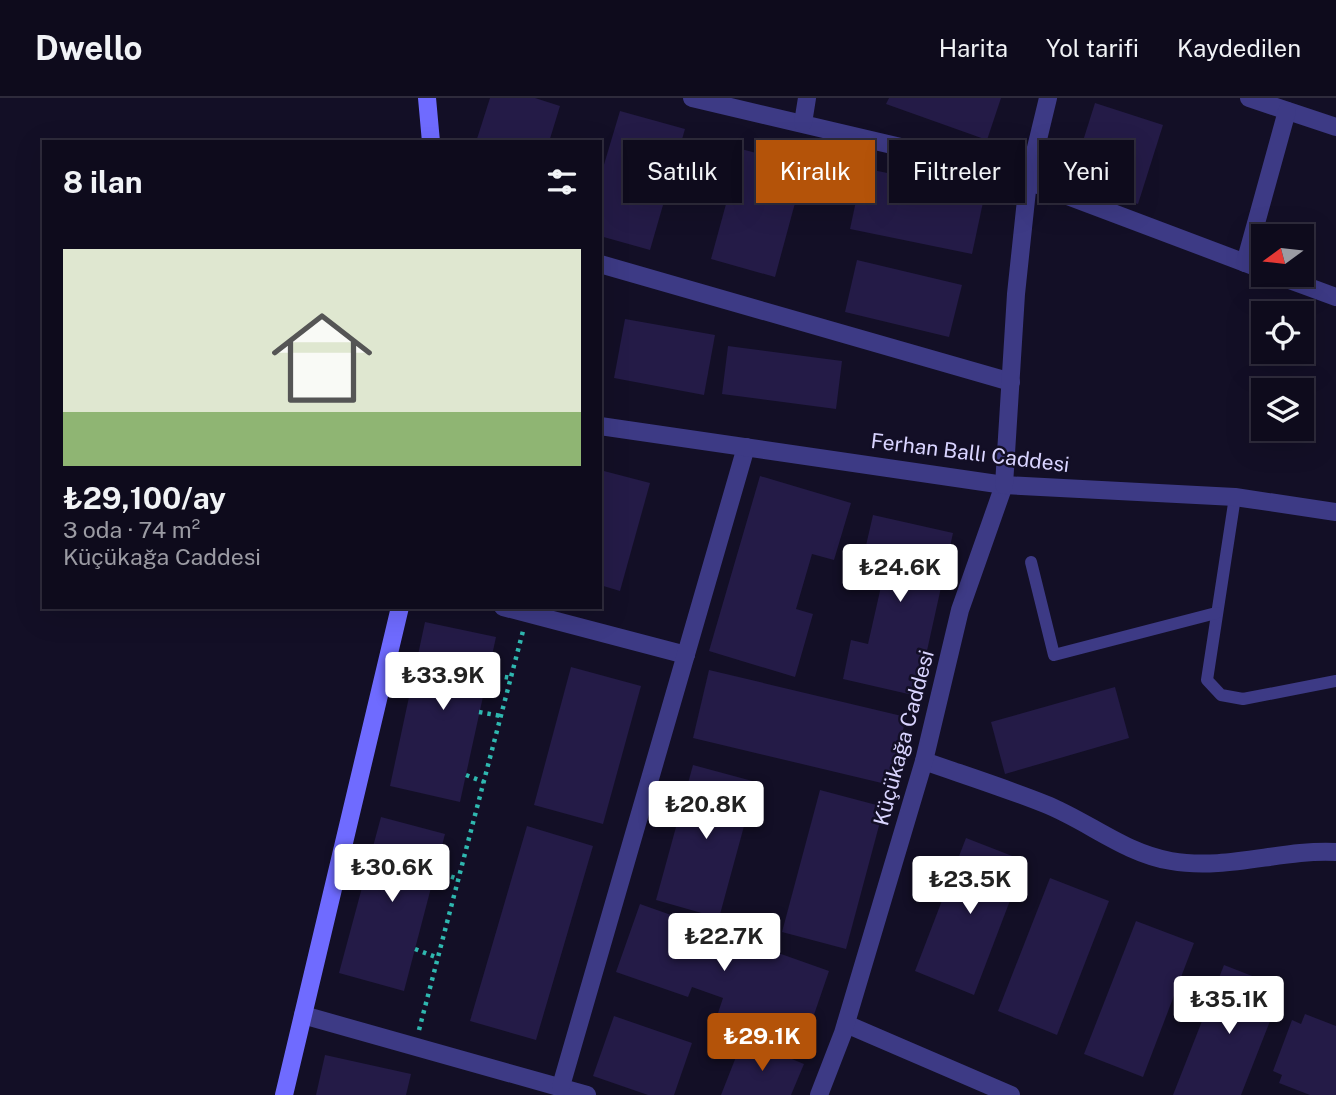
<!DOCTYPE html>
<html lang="tr">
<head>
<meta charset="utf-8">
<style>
  :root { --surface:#0e0b1c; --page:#171425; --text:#f1f3f6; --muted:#9b9ba3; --line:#2e2b3b; --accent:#b45309 }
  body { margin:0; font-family:"Public Sans",sans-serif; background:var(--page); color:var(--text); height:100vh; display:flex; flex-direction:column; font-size:26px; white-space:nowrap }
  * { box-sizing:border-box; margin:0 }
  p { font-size:23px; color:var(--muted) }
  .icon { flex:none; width:38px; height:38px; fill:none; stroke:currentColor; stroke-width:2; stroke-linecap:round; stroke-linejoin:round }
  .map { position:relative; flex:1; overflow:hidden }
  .details { position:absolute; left:42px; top:42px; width:560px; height:469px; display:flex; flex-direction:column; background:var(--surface); border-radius:0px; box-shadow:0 7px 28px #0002,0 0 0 2px var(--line) }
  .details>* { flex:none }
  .hud { position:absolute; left:623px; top:42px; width:607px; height:63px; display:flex; gap:14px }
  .needle { width:46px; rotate:255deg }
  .controls { position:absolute; left:1251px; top:126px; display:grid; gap:14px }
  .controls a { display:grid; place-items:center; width:63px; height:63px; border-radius:0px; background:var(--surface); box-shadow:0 7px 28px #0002,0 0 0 2px var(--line); font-size:35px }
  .price { position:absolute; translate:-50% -60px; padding:0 16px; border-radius:7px; background:#fff; color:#222; font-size:23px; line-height:46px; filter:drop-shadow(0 2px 4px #0008) }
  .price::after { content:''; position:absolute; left:50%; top:42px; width:21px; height:16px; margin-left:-10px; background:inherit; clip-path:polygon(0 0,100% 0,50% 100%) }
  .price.selected { background:var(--accent); color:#fff }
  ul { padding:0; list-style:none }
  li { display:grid; align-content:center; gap:14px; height:371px; padding:0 21px }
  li+li { border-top:2px solid var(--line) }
  li span { display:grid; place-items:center; height:217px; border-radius:0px; color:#555 }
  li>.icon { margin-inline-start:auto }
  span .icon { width:126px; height:126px; fill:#fffc; stroke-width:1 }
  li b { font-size:30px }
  h2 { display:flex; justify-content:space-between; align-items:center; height:84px; padding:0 21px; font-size:30px }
  .pill { padding:0 24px; border-radius:0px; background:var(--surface); box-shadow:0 7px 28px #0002,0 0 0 2px var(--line); font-size:24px; line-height:63px }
  .pill.selected { background:var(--accent); color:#fff }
  header { display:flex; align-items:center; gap:42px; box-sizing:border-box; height:98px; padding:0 35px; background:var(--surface); border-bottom:2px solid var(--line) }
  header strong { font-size:33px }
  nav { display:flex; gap:38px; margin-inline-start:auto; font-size:24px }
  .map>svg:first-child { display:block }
</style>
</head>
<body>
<header>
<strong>Dwello</strong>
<nav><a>Harita</a><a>Yol tarifi</a><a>Kaydedilen</a></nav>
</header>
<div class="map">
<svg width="1336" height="997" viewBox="0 0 1336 997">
  <rect width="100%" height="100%" fill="#130f26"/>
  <g fill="#241b47">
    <path d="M490,0H535L560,8L549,44H476Z"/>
    <path d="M889,0H1001L987,42L886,6Z"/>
    <path d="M1095,5L1163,27L1138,106L1070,84Z"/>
    <path d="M620,13L685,31L650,152L600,138V80Z"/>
    <path d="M741,51L805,68L775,179L711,161Z"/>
    <path d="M863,70L985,95L972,156L850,131Z"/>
    <path d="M857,162L962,187L949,239L845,214Z"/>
    <path d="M625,221L715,237L704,297L614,280Z"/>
    <path d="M728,248L842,263L836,311L722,296Z"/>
    <path d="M600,372L650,385L620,493L600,487Z"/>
    <path d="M760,378L851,405L834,462L812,456L796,511L813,516L795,579L709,553Z"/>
    <path d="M873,417L953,435L917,598L843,581L851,542L868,546L882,484L859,478Z"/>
    <path d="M425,524L496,539L460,704L390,688Z"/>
    <path d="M571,569L641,588L603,726L534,707Z"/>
    <path d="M709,572L906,619L890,687L693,640Z"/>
    <path d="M1115,589L1129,640L1005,676L991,624Z"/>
    <path d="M693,667L756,684L719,820L656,802Z"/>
    <path d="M820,692L884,709L846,851L782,834Z"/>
    <path d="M381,719L445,736L404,893L339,875Z"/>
    <path d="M527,728L593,748L536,942L470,923Z"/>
    <path d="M966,740L1025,763L974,897L915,873Z"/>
    <path d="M1050,780L1109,803L1057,937L998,913Z"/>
    <path d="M640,806L829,873L804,946L718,915L723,900L692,889L688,899L616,874Z"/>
    <path d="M1136,823L1194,845L1143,979L1084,956Z"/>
    <path d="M1224,867L1283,890L1241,997H1173Z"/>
    <path d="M1305,916L1336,928V997H1310L1279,985L1282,977L1273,973L1292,922L1301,926Z"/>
    <path d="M614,918L692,945L674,997H648L593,978Z"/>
    <path d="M743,941L804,966L791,997H721Z"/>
    <path d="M325,957L411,976L406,997H316Z"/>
  </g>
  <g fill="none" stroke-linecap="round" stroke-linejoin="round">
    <g stroke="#2fb8b0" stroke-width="4.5" stroke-dasharray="3.5 5" stroke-linecap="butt">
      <path d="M488,576L511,580"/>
      <path d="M479,614L501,618"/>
      <path d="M466,677L484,684"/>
      <path d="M435,773L458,781"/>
      <path d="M415,851L438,860"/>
      <path d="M419,932L523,533"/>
    </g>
    <g stroke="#3d3a85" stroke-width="12">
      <path d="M1235,399L1207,582L1221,597L1243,601L1336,583"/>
      <path d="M1031,464L1054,557L1216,515"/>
    </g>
    <g stroke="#3d3a85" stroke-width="18">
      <path d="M692,0L939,58L1028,83L1264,172"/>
      <path d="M1249,0L1336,29"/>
      <path d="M803,25L807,0"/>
      <path d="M1245,165L1287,13"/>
      <path d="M600,166L1011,284"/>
      <path d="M1276,177L1336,199"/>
      <path d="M503,509L686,557"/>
      <path d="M924,663C964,677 1005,690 1045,706C1088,723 1124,755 1171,763C1226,773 1282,751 1336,754"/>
      <path d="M303,917L587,997"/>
      <path d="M846,926L1011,997"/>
      <path d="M561,988L746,349"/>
      <path d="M819,997L843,935L924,663L960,512L1004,387"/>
    </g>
    <g stroke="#3d3a85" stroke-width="18">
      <path d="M600,328L1004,387L1235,399L1336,414"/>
      <path d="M1004,387L1016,196L1028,83L1048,0"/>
    </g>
    <g stroke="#6f6bff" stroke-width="18">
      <path d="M427,0L431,44"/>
      <path d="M284,997L400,509"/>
    </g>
  </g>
  <g text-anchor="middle" stroke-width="5" stroke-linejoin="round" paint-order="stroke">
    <g font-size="21" fill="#d9d4ff" stroke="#130f26">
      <text transform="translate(970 355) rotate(7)" y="7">Ferhan Ballı Caddesi</text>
      <text transform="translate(904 640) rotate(-75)" y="7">Küçükağa Caddesi</text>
    </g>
  </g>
</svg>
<div class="controls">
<a><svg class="needle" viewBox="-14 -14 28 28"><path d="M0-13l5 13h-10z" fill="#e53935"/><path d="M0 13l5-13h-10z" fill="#9b9ba3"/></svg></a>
<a><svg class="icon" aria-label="locate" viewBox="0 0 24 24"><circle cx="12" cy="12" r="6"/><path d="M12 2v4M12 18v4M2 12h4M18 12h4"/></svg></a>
<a><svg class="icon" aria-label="layers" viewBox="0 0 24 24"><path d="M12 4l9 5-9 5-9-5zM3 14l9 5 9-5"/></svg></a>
</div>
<b class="price" style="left:900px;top:506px">₺24.6K</b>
<b class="price" style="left:443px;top:614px">₺33.9K</b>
<b class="price" style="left:706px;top:743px">₺20.8K</b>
<b class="price" style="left:392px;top:806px">₺30.6K</b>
<b class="price" style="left:970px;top:818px">₺23.5K</b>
<b class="price" style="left:724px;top:875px">₺22.7K</b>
<b class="price" style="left:1229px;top:938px">₺35.1K</b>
<b class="price selected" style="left:762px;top:975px">₺29.1K</b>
<div class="hud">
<a class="pill">Satılık</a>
<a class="pill selected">Kiralık</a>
<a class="pill">Filtreler</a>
<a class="pill">Yeni</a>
</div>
<section class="details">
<h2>8 ilan<svg class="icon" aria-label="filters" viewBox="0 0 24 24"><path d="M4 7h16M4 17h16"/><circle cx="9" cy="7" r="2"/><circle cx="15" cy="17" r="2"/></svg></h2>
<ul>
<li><span style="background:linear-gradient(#dfe7d0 75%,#8fb573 0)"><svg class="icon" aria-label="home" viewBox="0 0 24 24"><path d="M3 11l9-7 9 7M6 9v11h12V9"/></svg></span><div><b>₺29,100/ay</b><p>3 oda · 74 m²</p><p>Küçükağa Caddesi</p></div></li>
</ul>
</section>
</div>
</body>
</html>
